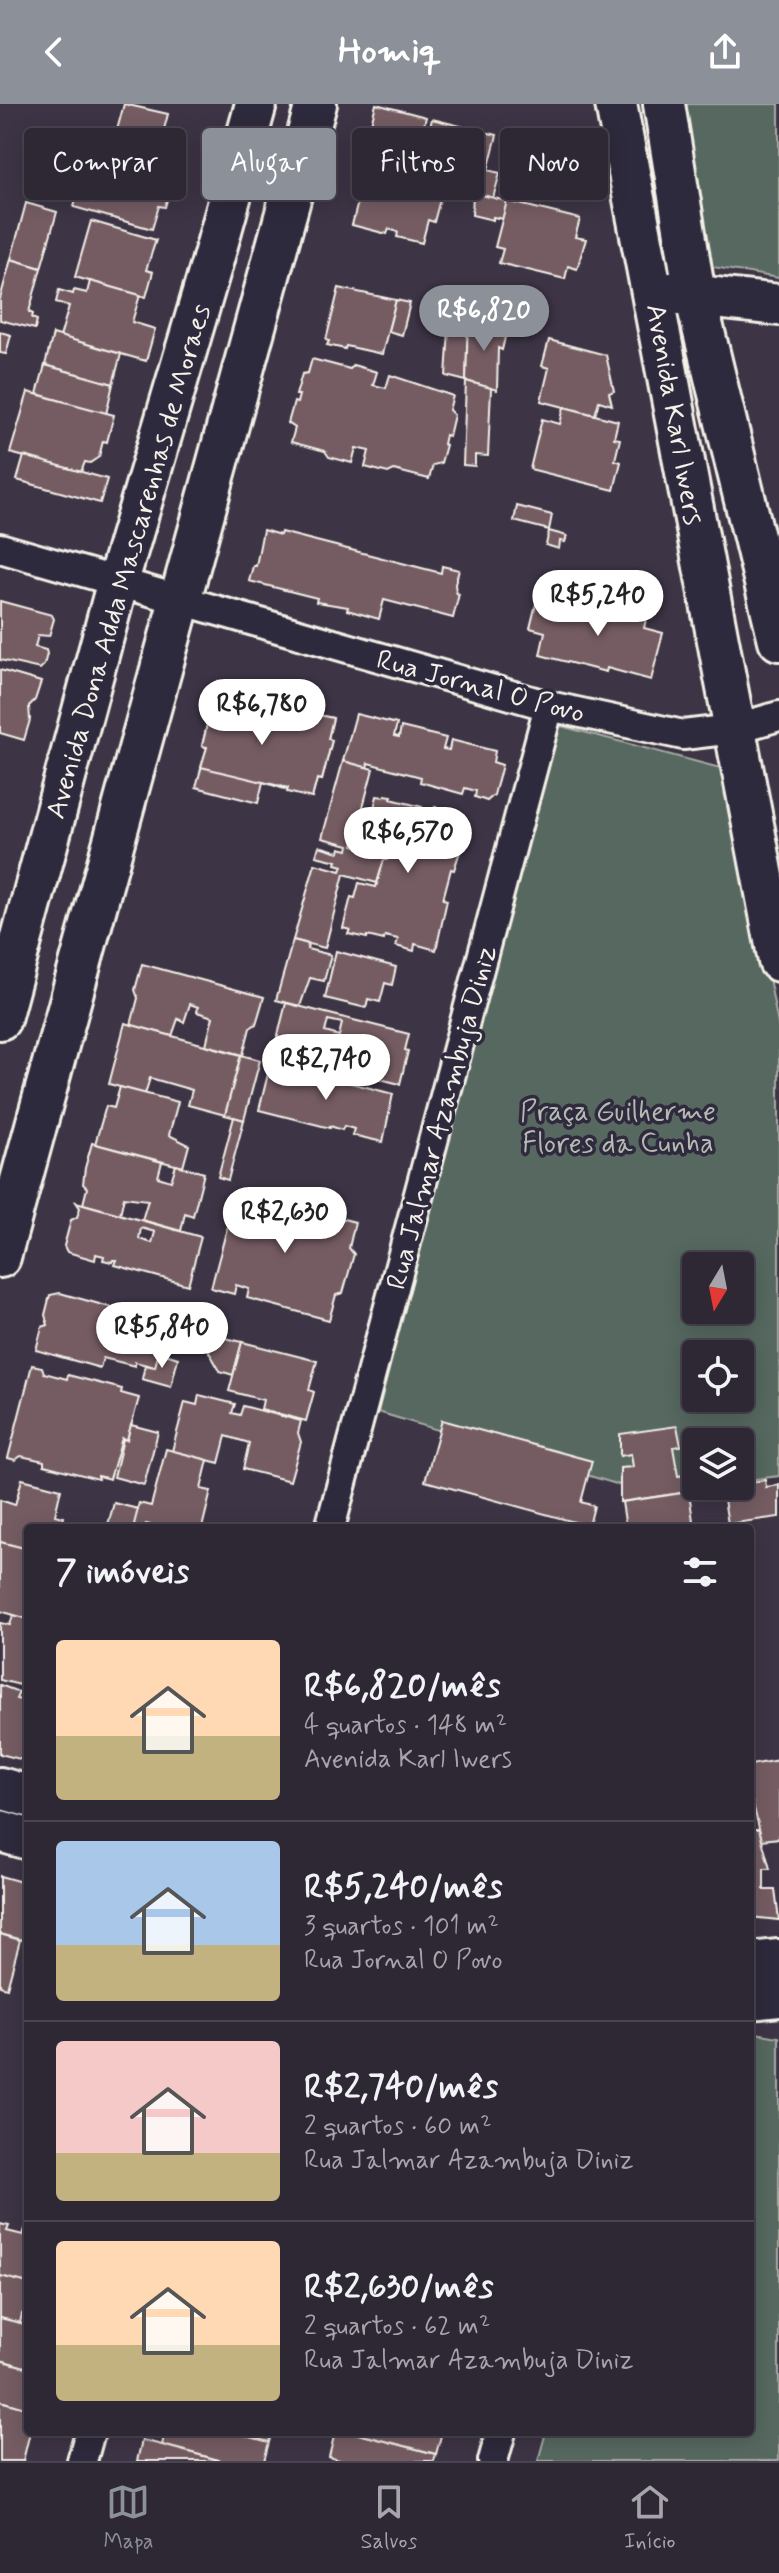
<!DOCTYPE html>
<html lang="pt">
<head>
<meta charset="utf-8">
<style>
  :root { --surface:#2e2734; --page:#362f3c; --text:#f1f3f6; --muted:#a7a5ac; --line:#49444f; --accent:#8c9099 }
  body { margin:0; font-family:Mynerve,sans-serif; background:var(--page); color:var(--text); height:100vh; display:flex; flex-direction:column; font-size:30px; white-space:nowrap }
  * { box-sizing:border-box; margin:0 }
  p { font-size:26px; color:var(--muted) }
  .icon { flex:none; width:44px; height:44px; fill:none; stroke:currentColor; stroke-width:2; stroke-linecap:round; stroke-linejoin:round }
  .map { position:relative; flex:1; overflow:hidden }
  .side { position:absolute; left:24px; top:1420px; width:730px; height:912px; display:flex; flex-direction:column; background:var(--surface); border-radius:8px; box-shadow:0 4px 20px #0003,0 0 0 2px var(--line) }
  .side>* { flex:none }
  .top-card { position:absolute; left:24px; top:24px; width:732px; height:72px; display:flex; gap:16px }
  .needle { width:52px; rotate:190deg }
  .buttons { position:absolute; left:682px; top:1148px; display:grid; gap:16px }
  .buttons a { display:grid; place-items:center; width:72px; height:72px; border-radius:8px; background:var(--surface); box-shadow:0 4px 20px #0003,0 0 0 2px var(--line); font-size:40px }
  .price { position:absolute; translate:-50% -68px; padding:0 18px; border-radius:28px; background:#fff; color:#222; font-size:26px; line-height:52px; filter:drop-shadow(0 2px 4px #0008) }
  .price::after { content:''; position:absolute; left:50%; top:48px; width:24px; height:18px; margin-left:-12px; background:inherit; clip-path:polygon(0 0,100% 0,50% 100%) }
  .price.active { background:var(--accent); color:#fff }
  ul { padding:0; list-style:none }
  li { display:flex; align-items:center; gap:24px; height:200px; padding:0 32px }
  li+li { border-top:2px solid var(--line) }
  li span { display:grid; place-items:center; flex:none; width:224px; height:160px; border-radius:8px; color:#555 }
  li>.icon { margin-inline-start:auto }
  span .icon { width:96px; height:96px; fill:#fffc; stroke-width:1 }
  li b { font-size:34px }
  h2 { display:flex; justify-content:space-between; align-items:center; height:96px; padding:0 32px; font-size:34px }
  .tag { padding:0 28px; border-radius:8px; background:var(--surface); box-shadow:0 4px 20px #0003,0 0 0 2px var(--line); font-size:28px; line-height:72px }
  .tag.active { background:var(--accent); color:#fff }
  header { display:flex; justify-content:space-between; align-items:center; height:104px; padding:0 32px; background:var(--accent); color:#fff; font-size:36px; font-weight:800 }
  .menu { display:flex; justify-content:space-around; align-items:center; height:112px; border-top:2px solid var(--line); background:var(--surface); font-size:22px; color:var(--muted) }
  .menu a { display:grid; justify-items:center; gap:4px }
  .menu .active { color:var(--accent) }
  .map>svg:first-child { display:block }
</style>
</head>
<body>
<header><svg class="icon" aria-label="back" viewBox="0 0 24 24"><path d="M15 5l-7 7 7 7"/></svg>Homiq<svg class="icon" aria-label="share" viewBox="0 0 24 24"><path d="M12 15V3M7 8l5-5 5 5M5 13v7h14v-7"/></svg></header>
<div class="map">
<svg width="779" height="2357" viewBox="0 0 779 2357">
  <rect width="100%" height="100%" fill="#3d3445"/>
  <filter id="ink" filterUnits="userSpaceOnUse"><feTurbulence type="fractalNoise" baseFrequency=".0125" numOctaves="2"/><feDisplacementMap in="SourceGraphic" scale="16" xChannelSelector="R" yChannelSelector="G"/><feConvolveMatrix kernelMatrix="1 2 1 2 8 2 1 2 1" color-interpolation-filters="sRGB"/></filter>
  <g filter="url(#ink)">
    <g fill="#576860" stroke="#a6aca4" stroke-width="2" fill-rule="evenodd">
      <path d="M682,0H779V174L707,162Z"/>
      <path d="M557,621L728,666L779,925V1372L740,1377V1338H696V1382H699L646,1389L378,1308ZM696,1162H740V1206H696ZM696,1250H740V1294H696Z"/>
      <path d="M750,1928L779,1933V2357H538L546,2328H750Z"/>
    </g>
    <g fill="#745c64" stroke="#f4f1e8" stroke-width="2" fill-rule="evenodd">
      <path d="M124,0L168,10L161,37L175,41L164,80L171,82L165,103L159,102L152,125L74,103L81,76L102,82Z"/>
      <path d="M376,0L426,13L420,37L426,39L432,15L497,31L488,66L500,69L493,94L443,80L446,71L439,69L437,78L387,66L390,55L364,48Z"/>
      <path d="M361,59L444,80L434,118L428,116L422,139L397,133L398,128L389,125L387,130L352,121L359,94L353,92Z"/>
      <path d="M473,89L507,97L503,115L493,113V116L472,111Z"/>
      <path d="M507,97L580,115L575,133L586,135L577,165L568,162L565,175L499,159L503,145L495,143Z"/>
      <path d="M26,99L57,108L41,164L11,155Z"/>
      <path d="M91,117L156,136L146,166L153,168L146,193L75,173Z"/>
      <path d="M11,155L41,164L29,208L33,210L32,214L37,216L35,225L0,216V195Z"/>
      <path d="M90,177L140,191L132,218L155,225L146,257L60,233L69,202L56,198L59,186L73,190L74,186L87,189Z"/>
      <path d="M339,184L396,196L382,250L346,242L345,245L327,241L329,237L326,236Z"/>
      <path d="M396,196L410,199L402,231L388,227Z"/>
      <path d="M450,210L468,215L466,277L446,272Z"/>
      <path d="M468,215L507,225L502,246L498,244L497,286L466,277Z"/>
      <path d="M0,228L11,231L6,250L0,249Z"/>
      <path d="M53,230L121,250L113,280L45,261Z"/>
      <path d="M549,236L606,251L614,287L609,289L612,301L599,297L595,311L541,297L549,264L542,262Z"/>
      <path d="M312,255L350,265L353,261L377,268L373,281L386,284L390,271L453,292L449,306L454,311L449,332L445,331L443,340L446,341L441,359L433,361L429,375L394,366L388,369L365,363L369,347L356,344L352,359L329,353L325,347L291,338L295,324L288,319L294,298L297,299L299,291H296L302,270L308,269Z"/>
      <path d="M45,261L113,280L106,310L37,290Z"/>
      <path d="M466,277L491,284L488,352L475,351V362L463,361Z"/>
      <path d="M28,288L114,311L107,338L103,337L99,353L90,359L85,358L81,368L10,349Z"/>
      <path d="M564,303L618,317L614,334L620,335L615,356L621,358L614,386L530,365L542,315L560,320Z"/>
      <path d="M24,352L107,375L100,399L17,376Z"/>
      <path d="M517,402L552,411L549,426L514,417Z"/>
      <path d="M263,426L280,431L281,428L441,469L442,462L459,466L455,480L456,489L459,490L453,514L384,496L379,515L347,506L348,503L316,498L317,494L249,477L253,462H256Z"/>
      <path d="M549,427L567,432L565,438L560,437L559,445L546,441Z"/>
      <path d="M537,496L580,507L583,498L646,515L644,524L663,529L651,576L607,564L606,568L540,551L545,528L530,524Z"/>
      <path d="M0,497L52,511L54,515L49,532L38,531L35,543L46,546L47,550L44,561L40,565L0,556Z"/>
      <path d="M0,566L41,578L35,596L29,602L30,616L24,636L0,629Z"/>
      <path d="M218,577L235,581L234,587L251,592L250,595L264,598L265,596L290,602L289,605L333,614L328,635L332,636L322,676L317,675L312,694L263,678L258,699L196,683L207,643L202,642L211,604L217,605L220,595L214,594Z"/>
      <path d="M218,577L235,581L234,587L251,592L250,595L264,598L265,596L290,602L289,605L333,614L328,635L332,636L322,676L317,675L312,694L287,688L288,684L201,663L207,643L202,642L211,604L217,605L220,595L214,594Z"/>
      <path d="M356,610L397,620L394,632L399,633L401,623L446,634L443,645L449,646L451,636L495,647L493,658L502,661L494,691L487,697L475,693L476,687L465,684L463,690L420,678L421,673L368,659L367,664L343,657Z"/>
      <path d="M343,657L373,665L353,741L389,751L387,756H384L377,779L344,770L325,844L293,836L315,760L341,767L343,762L336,760L337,757L316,752L319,742L339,748L340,744L348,746L349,741L322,734Z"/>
      <path d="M385,691L392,692L391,695L422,703L420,710L432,713L435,703L451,708L449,714L469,719L454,766L451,765L443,795L447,796L436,846L415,840L414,847L396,842L398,835L385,832L384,836L367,832V834L348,830L350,826L343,824L351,793L355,794L359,779L376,783L384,756H387L390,745L369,740L373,725L369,724L377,692L384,693Z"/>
      <path d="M293,836L308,840L307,845L331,851L324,877L310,874L300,902L276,896Z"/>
      <path d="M336,847L396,863L392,881L385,879L380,898L368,895L366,904L325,894Z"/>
      <path d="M142,860L264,893L256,920L250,924L243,951L206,941L213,913L197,908L198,903L190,900L184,918L178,915L172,932L131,921L138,894L135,886Z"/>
      <path d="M286,899L409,930L405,946L408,947L400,980L368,972L369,967L361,965L360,969L274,947ZM328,916L342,919L339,932L325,928Z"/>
      <path d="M125,919L241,951L225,1011L188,1001L192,986L150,974L145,990L109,980Z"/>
      <path d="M241,951L260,956L244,1016L225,1011Z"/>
      <path d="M271,958L393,990L383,1038L352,1031L354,1025L344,1022L342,1026L330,1022V1024L259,1006Z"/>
      <path d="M120,983L178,998L169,1031L189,1041L183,1063L95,1040L106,1002L114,1004Z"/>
      <path d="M234,1013L244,1016L228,1076L218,1073Z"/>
      <path d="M92,1039L162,1058L158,1073L171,1077L176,1061L204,1069L193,1112L185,1109L181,1127L142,1116L148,1096L124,1093L120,1110L83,1100L87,1084L83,1080L85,1064Z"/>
      <path d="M237,1087L355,1118L349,1144L354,1150L343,1189L336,1191L329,1216L247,1194L249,1185L236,1181L234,1190L211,1184Z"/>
      <path d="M76,1098L201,1133L188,1181L115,1161L117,1156H113L112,1158L103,1156L104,1152L96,1150L95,1156L67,1148L64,1142L71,1116L77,1113L80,1104ZM141,1124L155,1128L152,1139L139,1135Z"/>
      <path d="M60,1189L167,1219L155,1263L135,1258V1262L103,1254L100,1264L36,1246L42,1223L48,1221L45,1211L50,1191Z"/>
      <path d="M213,1231L242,1238L233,1271L220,1267L209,1248Z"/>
      <path d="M242,1238L317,1257L309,1286L314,1288L306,1317L261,1305L263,1296L229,1287Z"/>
      <path d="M159,1248L178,1254L171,1283L142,1275L145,1261L155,1263Z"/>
      <path d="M32,1261L42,1263L44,1269L67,1275L68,1271L122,1285L121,1289L139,1294L127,1336L122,1334L110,1375L98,1372V1375L44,1361V1357L21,1352L15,1356L8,1354Z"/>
      <path d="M199,1291L235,1300L232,1309L240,1311L243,1302L301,1317L298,1329L301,1338L290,1377L243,1365L249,1339L226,1332L219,1359L172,1347L185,1298L197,1301Z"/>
      <path d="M442,1316L592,1357L581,1398L594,1402L589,1422L425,1377Z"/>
      <path d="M131,1321L158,1328L144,1381L114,1373L123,1335L127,1336Z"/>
      <path d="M677,1322L681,1342L673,1343L678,1372L685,1371L688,1388L620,1398V1364L633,1363L631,1350L620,1352V1330Z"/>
      <path d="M166,1345L208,1356L201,1385L211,1387L202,1424H163L146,1420L145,1424L133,1421L139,1399L151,1402Z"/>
      <path d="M22,1375L61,1385L55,1411L64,1413L63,1417L69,1418L67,1424H28V1445L0,1438V1396L15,1401Z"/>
      <path d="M765,1376L766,1383L779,1381V1413L728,1420L722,1383Z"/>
      <path d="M689,1388L694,1424H626L622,1398Z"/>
      <path d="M114,1399L138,1405L133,1424H107Z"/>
      <path d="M0,1438L28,1445V1515L0,1507Z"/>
      <path d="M13,1511L28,1515V1583L0,1576V1519L10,1521Z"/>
      <path d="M0,1581L19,1588L16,1595L28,1597V1657L0,1650Z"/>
      <path d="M779,1656V1734L762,1736L750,1688V1661Z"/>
      <path d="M750,1725H759L770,1765H764V1786H775L779,1816L750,1813Z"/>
      <path d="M0,1772L25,1779L23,1788L28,1790V1819L23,1836L0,1830Z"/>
      <path d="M0,1830L20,1836L7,1884L0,1882Z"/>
      <path d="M0,2120L9,2122L7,2127L23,2131L25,2125L28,2126V2179L0,2172Z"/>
      <path d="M0,2172L28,2179V2211L22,2210L20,2219L0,2214Z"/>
      <path d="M0,2214L28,2221V2264L0,2256Z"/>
      <path d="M0,2256L28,2264V2289L24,2304L0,2297Z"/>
      <path d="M0,2297L28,2305L30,2328L23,2357H0Z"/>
      <path d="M165,2328H233L269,2338L264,2357H222L162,2341Z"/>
      <path d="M233,2328H272L269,2338Z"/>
      <path d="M335,2328H351L436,2350L434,2357H342L329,2353Z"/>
      <path d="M351,2328H442L436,2350Z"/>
      <path d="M142,2336L162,2341L222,2357H137Z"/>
    </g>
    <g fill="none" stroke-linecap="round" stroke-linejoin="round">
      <g stroke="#f4f1e8" stroke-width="34">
        <g id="street">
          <path d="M0,444L549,602L683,631L734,625L779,612"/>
          <path d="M330,1424L549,602"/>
          <path d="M82,2357L90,2328"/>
          <path d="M493,2357L501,2328"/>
        </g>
      </g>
      <g stroke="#f4f1e8" stroke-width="46">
        <g id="secondary">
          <path d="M616,0L779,857"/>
          <path d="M664,0L695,191L779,536"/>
          <path d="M670,189L779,201"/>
          <path d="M0,915L118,477L212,159L256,0"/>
          <path d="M0,1153L316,0"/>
          <path d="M0,1684L28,1692"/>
          <path d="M0,1727L28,1735"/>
          <path d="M750,1859L779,1856"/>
          <path d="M750,1895L779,1892"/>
        </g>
      </g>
      <use href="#street" stroke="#2f2a3d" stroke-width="28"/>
      <use href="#secondary" stroke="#2f2a3d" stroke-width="40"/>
    </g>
  </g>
  <g text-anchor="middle" stroke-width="7" stroke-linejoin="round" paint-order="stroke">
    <g font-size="28" fill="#f4f1e8" stroke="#2f2a3d">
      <text transform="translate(676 310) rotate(80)" y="10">Avenida Karl Iwers</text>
      <text transform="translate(127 457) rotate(-74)" y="10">Avenida Dona Adda Mascarenhas de Moraes</text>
      <text transform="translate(481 581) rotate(15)" y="10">Rua Jornal O Povo</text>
      <text transform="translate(440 1013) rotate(-75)" y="10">Rua Jalmar Azambuja Diniz</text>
    </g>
    <g font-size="28" fill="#b5bab2" stroke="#2f2a3d">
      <text x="618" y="1016">Praça Guilherme<tspan x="618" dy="32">Flores da Cunha</tspan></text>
    </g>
  </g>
</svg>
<div class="buttons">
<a><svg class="needle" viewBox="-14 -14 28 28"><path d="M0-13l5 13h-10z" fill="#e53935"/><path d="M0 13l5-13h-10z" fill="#a7a5ac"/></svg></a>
<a><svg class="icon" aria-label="locate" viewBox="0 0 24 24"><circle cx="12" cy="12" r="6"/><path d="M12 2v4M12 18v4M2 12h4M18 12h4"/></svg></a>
<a><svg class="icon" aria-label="layers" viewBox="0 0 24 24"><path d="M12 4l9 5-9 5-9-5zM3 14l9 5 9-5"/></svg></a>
</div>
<b class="price active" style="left:484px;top:249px">R$6,820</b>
<b class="price" style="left:598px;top:534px">R$5,240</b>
<b class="price" style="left:262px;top:643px">R$6,780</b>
<b class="price" style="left:408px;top:771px">R$6,570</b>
<b class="price" style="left:326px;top:998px">R$2,740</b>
<b class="price" style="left:285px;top:1151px">R$2,630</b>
<b class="price" style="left:162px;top:1266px">R$5,840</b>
<div class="top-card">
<a class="tag">Comprar</a>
<a class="tag active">Alugar</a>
<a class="tag">Filtros</a>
<a class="tag">Novo</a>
</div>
<section class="side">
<h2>7 imóveis<svg class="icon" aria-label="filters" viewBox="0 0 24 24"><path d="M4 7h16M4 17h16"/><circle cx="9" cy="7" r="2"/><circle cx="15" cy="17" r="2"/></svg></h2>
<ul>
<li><span style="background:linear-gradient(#ffd9b3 60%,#c2b280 0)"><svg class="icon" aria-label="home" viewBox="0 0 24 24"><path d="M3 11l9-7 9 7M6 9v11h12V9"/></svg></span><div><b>R$6,820/mês</b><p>4 quartos · 148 m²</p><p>Avenida Karl Iwers</p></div></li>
<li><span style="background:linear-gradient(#a9c7e8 65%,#c2b280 0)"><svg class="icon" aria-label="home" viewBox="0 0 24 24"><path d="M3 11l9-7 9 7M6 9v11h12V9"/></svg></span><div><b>R$5,240/mês</b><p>3 quartos · 101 m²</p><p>Rua Jornal O Povo</p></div></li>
<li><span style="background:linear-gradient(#f6c9c9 70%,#c2b280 0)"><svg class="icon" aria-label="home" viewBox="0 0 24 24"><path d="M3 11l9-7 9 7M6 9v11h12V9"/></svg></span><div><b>R$2,740/mês</b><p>2 quartos · 60 m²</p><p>Rua Jalmar Azambuja Diniz</p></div></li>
<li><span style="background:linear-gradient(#ffd9b3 65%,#c2b280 0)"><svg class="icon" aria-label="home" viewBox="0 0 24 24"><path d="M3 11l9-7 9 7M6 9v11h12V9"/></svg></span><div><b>R$2,630/mês</b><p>2 quartos · 62 m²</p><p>Rua Jalmar Azambuja Diniz</p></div></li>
</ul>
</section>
</div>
<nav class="menu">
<a class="active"><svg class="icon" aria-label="map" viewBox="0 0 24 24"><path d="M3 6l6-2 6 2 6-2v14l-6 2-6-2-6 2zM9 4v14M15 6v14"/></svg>Mapa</a>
<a><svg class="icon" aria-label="saved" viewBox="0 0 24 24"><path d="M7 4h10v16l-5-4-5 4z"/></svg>Salvos</a>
<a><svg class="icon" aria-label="home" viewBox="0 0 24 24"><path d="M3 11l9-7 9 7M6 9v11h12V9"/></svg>Início</a>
</nav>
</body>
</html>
